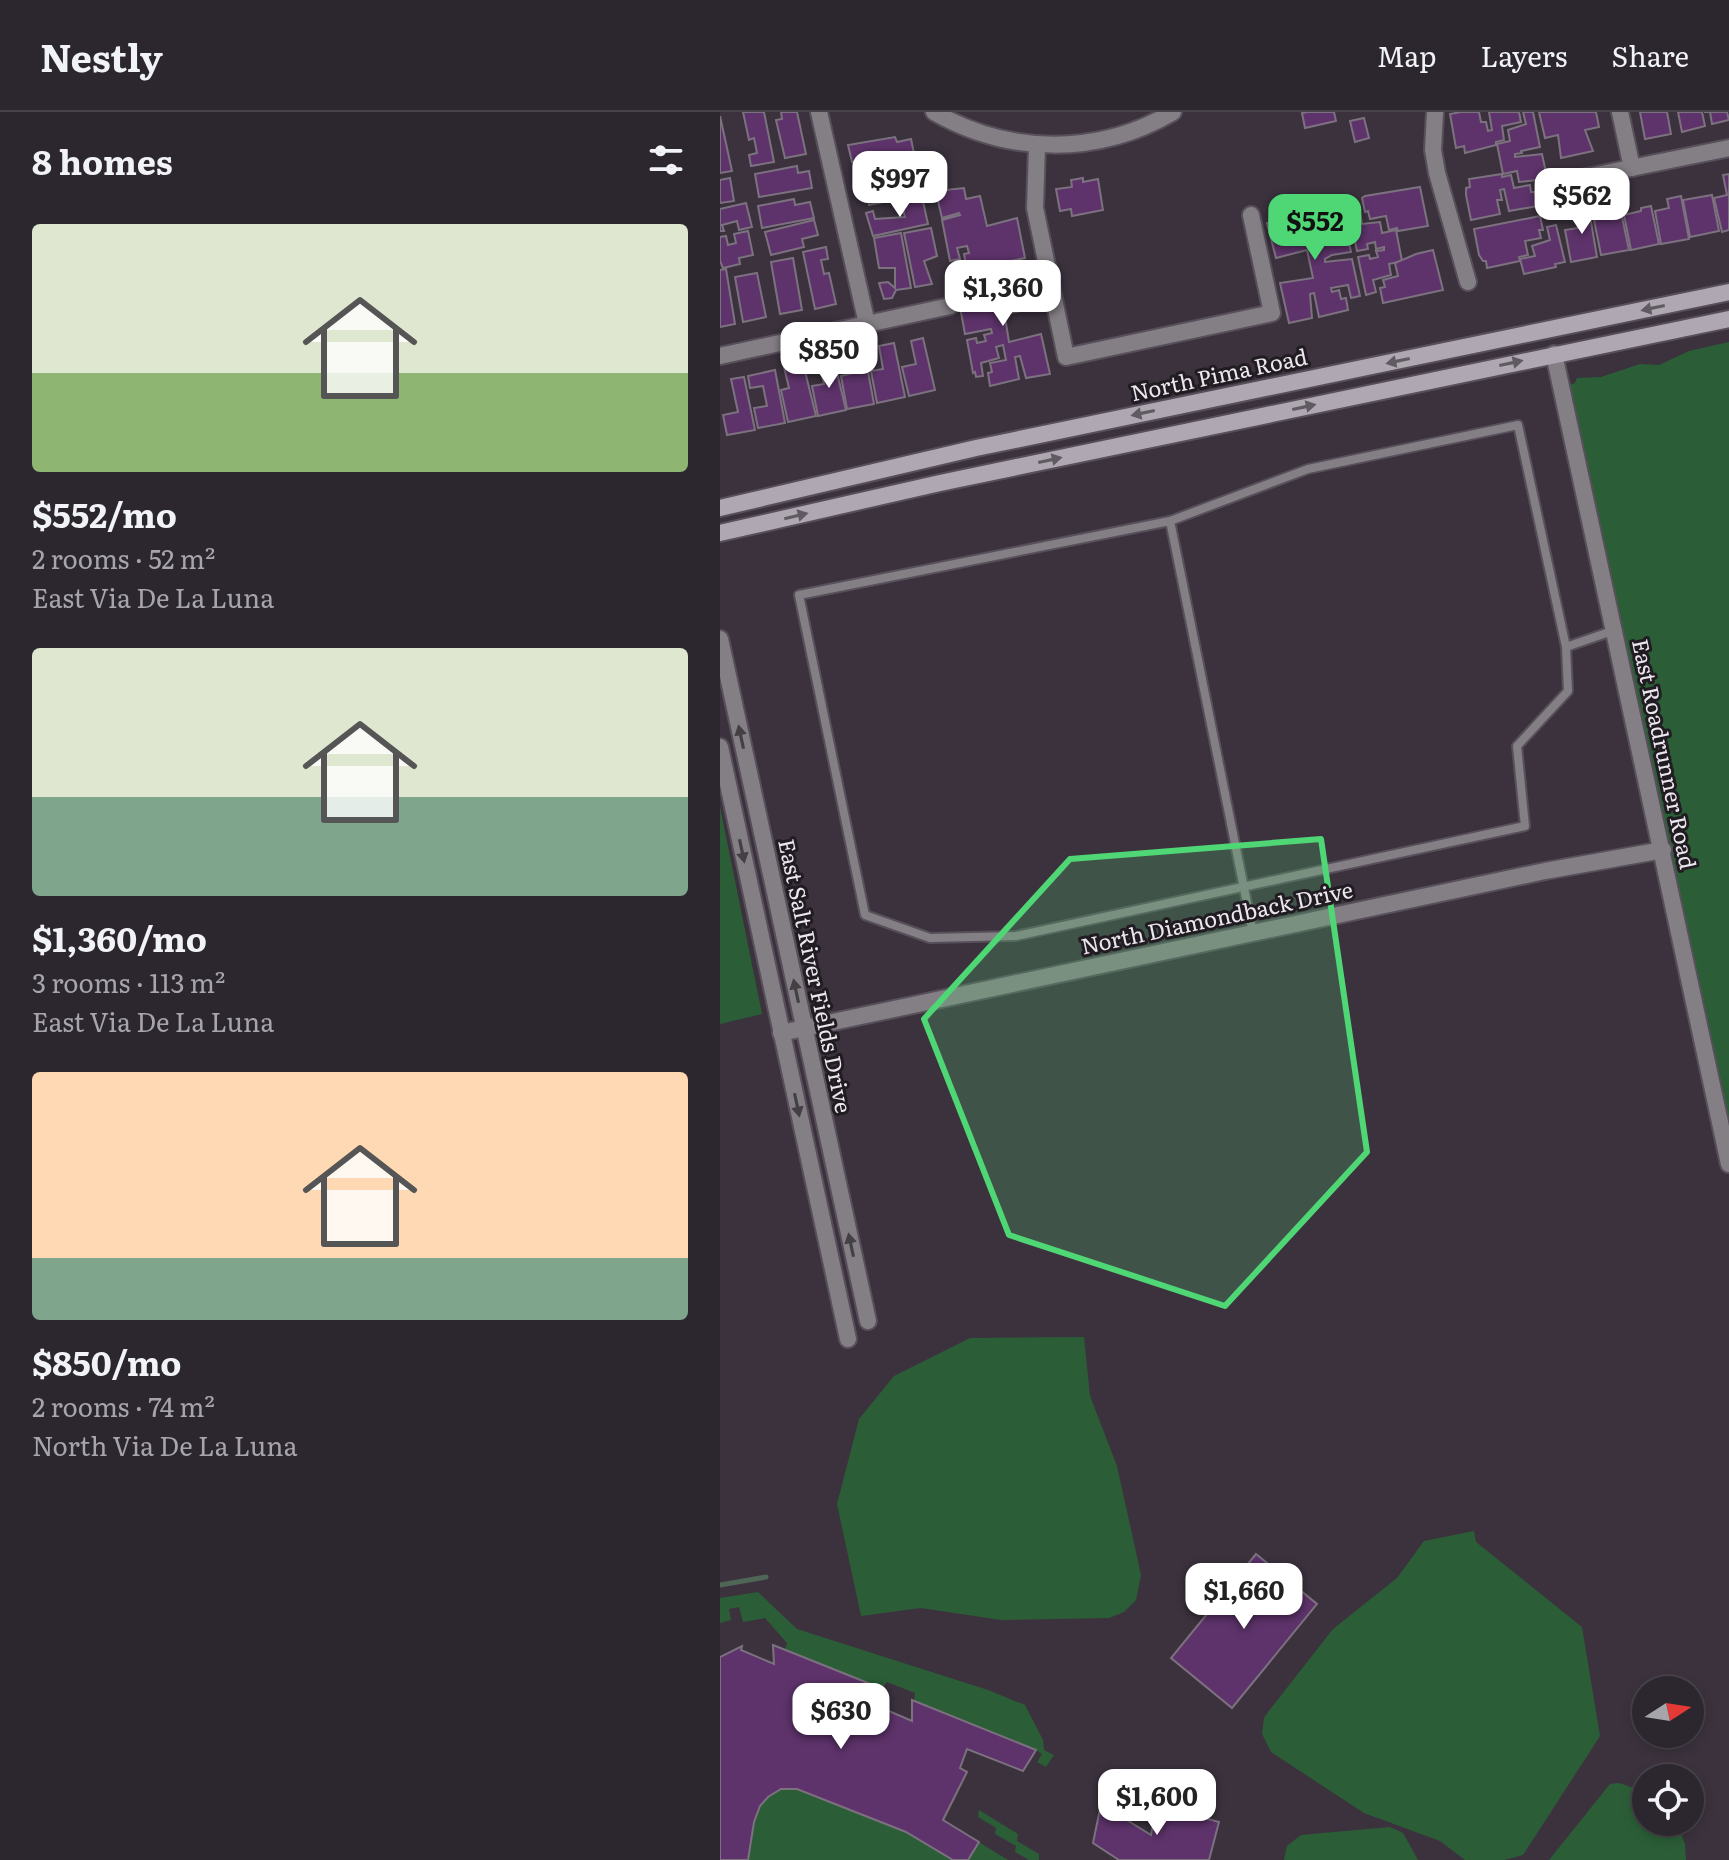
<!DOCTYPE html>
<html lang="en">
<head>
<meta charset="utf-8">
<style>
  :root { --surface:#2c262e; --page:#342e36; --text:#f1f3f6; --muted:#a6a5aa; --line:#48434a; --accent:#4fd675 }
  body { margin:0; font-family:Literata,serif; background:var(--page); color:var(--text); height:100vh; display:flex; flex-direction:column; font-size:30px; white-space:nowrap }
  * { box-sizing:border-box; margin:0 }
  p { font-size:26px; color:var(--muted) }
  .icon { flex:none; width:44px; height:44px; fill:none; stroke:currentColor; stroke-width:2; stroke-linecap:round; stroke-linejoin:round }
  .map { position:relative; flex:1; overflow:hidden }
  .details { display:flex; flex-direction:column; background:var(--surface); width:720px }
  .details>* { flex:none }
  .needle { width:52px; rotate:78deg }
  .buttons { position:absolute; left:912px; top:1564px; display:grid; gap:16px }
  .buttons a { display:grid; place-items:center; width:72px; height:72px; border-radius:50%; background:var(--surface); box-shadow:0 4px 12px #0003,0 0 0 2px var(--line); font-size:40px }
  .price { position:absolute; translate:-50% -68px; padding:0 18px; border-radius:16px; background:#fff; color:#222; font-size:26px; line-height:52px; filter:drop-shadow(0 2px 4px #0008) }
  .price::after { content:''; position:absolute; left:50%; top:48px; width:24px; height:18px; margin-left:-12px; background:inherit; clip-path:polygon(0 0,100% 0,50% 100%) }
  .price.current { background:var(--accent); color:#111 }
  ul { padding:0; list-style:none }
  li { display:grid; align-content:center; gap:16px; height:424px; padding:0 32px }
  li span { display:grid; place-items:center; height:248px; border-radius:8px; color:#555 }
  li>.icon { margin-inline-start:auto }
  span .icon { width:144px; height:144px; fill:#fffc; stroke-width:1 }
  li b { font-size:34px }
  h2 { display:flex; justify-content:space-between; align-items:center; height:96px; padding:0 32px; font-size:34px }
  header { display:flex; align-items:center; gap:48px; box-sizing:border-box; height:112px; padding:0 40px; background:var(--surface); border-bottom:2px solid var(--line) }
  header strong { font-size:38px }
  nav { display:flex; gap:44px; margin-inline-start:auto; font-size:28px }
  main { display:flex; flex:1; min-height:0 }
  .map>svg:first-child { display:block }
</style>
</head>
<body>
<header>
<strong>Nestly</strong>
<nav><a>Map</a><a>Layers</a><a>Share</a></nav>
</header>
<main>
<section class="details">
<h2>8 homes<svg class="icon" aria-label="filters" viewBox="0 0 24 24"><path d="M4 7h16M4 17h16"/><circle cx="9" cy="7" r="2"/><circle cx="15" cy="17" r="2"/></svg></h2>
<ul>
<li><span style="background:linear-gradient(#dfe7d0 60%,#8fb573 0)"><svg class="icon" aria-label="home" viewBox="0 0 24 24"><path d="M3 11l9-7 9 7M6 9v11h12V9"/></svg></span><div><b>$552/mo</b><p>2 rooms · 52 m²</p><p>East Via De La Luna</p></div></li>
<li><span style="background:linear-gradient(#dfe7d0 60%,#7fa58c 0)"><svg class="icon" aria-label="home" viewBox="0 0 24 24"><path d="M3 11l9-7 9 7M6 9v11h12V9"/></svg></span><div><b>$1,360/mo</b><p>3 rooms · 113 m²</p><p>East Via De La Luna</p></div></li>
<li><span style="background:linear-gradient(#ffd9b3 75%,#7fa58c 0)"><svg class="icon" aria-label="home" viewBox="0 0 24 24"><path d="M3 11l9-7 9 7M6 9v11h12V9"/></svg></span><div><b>$850/mo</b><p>2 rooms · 74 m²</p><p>North Via De La Luna</p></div></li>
</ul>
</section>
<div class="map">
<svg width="1009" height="1748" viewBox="0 0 1009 1748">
  <rect width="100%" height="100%" fill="#3b323e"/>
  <g fill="#2b5e37" fill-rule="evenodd">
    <path d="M1009,230V1009L849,273L855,271L857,266L881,265L920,252L939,253L969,239Z"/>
    <path d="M0,695L42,902L0,912Z"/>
    <path d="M364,1225L370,1284L397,1354L421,1463L416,1488L404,1500L389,1506L281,1508L201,1496L141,1504L117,1392L139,1307L174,1264L250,1226Z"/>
    <path d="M754,1419L756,1430L862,1515L880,1624L803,1743L784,1748H745L720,1729L644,1701L551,1640L542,1622L544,1606L548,1600L613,1517L677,1466L704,1429Z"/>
    <path d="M38,1480L77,1517L268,1578L305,1593L323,1628L324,1638L334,1643L326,1655L317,1650L322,1642L316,1638L303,1659L248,1637L240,1656L247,1660L223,1708L288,1748H0V1545L22,1534L21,1538L53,1552V1533L65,1538L67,1531L45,1506L23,1510L19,1495L9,1497L11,1508L0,1511V1486ZM167,1570L195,1581L192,1608L151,1591Z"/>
    <path d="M899,1671L926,1680V1710H957L965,1732L966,1748H829L890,1672Z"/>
    <path d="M259,1698L298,1722L297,1729L319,1742V1748H309L295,1740L296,1734L275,1722L276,1716L258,1705Z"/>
    <path d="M670,1715L683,1721L698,1748H564L567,1734L581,1723Z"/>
  </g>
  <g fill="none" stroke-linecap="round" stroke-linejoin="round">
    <path stroke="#4e6656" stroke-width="5" d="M0,1473L46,1465"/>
  </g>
  <g fill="#5e336b" stroke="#7c717f" stroke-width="2">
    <path d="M23,0H44L54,50L31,54L29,43L37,41L34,26L29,28Z"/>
    <path d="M61,0H77L86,42L65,46L56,8L62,7Z"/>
    <path d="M588,0H614L616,9L585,16L582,1Z"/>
    <path d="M741,0H759L761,10H766L768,19L772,18L769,0H799L801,10L782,14L784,28L776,30V33L745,41L744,34L736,36L730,2Z"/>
    <path d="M803,0H813L820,35L801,39L802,41L795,42V45L822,42L830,79L820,81L817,68L799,70L797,59L783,62L777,32L790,29L788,18L806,12Z"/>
    <path d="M819,0H876L879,15L865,18L873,39L841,46L838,23L825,26Z"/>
    <path d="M920,0H947L951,22L925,27Z"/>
    <path d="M958,0H982L985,14L962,20Z"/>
    <path d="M984,0H1007L1009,8L992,12L990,0Z"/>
    <path d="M0,4L12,59L0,61Z"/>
    <path d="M644,6L649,26L635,30L630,9Z"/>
    <path d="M175,25L177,30L191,27L196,51L142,63L139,48L132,50L128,33Z"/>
    <path d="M77,54L78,61L89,59L92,76L39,85L35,62Z"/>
    <path d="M196,55H200L205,81L149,93L146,78L161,75L160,69L197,62Z"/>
    <path d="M782,62V65L791,63L794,76L810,73L811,80H815L818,94L789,99L784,77L780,78L782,88H777L780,102L751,108L746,83V76L750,75L749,67Z"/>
    <path d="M1009,62V118L1002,120L994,86L1007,83L1003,63Z"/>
    <path d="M10,66L14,89L0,91V68Z"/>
    <path d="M223,66L226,78L244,76L246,87L260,84L267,114L297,106L305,146L247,158L244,142L249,141L247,134L237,136L240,147L230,149L222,108L240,103L239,101L222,106L213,68Z"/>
    <path d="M363,66V70L378,67L383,98L352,104L351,97L340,99L336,77L352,75L351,68Z"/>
    <path d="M700,75L708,114L678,119L677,116L669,118L666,104L650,107L648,99L645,100L642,86L645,84Z"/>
    <path d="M992,83L999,119L970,125L963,88Z"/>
    <path d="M961,84L969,127L941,132L935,99L949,96L947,87Z"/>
    <path d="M202,85L208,112L153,124L146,101L153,99L155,107L185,105L181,90Z"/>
    <path d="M74,87L75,93L90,90L94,106L42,116L38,94Z"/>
    <path d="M26,91L32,115L19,118L17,109L2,113L4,119H0V97Z"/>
    <path d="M868,92L877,145L851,150L845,118L858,116L854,94Z"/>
    <path d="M606,94L609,106L623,103L631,140L612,143L605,147V150L632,147L640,184L631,186L628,173L611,176L612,180L619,178L621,187L626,186L628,198L599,205L594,181L590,182L592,206L569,211L560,171L593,166L587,138L556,146L547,111H549V107Z"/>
    <path d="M931,94L939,132L911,138L904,103L921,99V96Z"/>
    <path d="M640,99L642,112L660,110L662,121L676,118L682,149L669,152L671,163L653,168L656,180L646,183L638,145L649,143L650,147L658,145L656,139L664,138V135L656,137L655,130L647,132L648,137L637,139L629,102Z"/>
    <path d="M901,100L909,138L881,143L874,108Z"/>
    <path d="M820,104L823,118H819L821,126L805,129L808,143L799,145L800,149L767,156L766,149H763L759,143L754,117Z"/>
    <path d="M94,108L98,123L82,127L84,135L51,143L45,120Z"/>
    <path d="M836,113L845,150L835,152L836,155L804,162L800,147L815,144L812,134L830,128L827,115Z"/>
    <path d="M211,116L217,144L204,149L212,172L195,175L184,121Z"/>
    <path d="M28,119L33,143L19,146L20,152L3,156L0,149V125L6,124L8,133L16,131L14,122Z"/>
    <path d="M181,121L191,176L176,178L172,186L164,187L159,171L168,170L175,176V156H159L154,126Z"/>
    <path d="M106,135L108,147L101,148L104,162L109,161L116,192L95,197L83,140Z"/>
    <path d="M713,138L723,178L663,191L660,176L665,175L663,168L678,164L675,151L696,142Z"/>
    <path d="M73,146L82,198L60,202L51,150Z"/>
    <path d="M6,157L15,212L0,215V158Z"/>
    <path d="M309,158L316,196L286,202L284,199L289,230L321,222L330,262L306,266L300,244L295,245L299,267L270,274L268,261L272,260L270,251L286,248L283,233L276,235L279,246L261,251L263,264L256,265L255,260L253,261L247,228L256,226L257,231L266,229L264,223L272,221L271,217L245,222L238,184L247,182L249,195L263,192L268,193L269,198L275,197L273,187L257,189L256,183H252L249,169Z"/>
    <path d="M37,161L46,205L23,210L15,165Z"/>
    <path d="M203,226L215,278L189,284L182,255L196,252L191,229Z"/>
    <path d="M174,231L185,285L157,291L151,259L163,257L159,234Z"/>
    <path d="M144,238L154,292L127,297L121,264L133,261L129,241Z"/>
    <path d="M113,244L126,298L98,304L92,274L104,272L99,248Z"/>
    <path d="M83,251L96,304L68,310L61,278L69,276L64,255Z"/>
    <path d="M55,258L65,311L38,316L34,296L47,294L43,274L30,276L28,264Z"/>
    <path d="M24,265L35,318L7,323L3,303L18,300L11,267Z"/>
    <path d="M536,1442L597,1492L512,1596L451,1546Z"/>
    <path d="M53,1533L163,1577L150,1591L192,1609V1588L316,1638L303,1659L247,1637L240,1656L247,1660L223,1708L259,1730L248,1748H233L186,1720L77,1677H61L48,1685L40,1694L34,1710L28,1748H0V1545L22,1534L21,1538L54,1552Z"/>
    <path d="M381,1692L431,1723L437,1693L499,1710L489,1748H399L373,1731Z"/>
  </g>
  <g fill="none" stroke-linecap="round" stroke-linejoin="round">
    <g stroke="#574f5a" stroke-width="12">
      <g id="service">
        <path d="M450,409L588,357L798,313L846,535"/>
        <path d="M533,821C505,683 478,546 450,409L79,483L145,803L210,826L296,824L805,714L797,634L848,579L846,535L895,518"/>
      </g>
    </g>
    <g stroke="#574f5a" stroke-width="20">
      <g id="minor">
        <path d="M99,0L147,212"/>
        <path d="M715,0L713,38L717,61L748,170"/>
        <path d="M900,0L912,56"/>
        <path d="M317,33L315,96L346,245L552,201L531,103"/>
        <path d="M842,70L1009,36"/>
        <path d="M834,242L1009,1052"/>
        <path d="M0,244L230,194"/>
        <path d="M0,527L148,1209"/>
        <path d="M0,635L128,1227"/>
        <path d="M61,921L825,759L943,738"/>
      </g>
    </g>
    <g stroke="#574f5a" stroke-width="20">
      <path id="tertiary" d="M214,0C289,43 378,44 453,0"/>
    </g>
    <g stroke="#574f5a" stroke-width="20">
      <g id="secondary">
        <path d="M0,396L256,336L1009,180"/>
        <path d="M0,421L220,371L1009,207"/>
      </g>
    </g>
    <use href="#service" stroke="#847f85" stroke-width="8"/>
    <use href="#minor" stroke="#847f85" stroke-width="16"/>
    <use href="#tertiary" stroke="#847f85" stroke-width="16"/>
    <use href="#secondary" stroke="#afa8b2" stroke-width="16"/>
  </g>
  <defs><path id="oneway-solid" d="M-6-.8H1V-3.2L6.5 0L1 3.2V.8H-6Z" transform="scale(2)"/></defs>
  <g fill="#605b62">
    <use href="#oneway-solid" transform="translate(933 196) rotate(168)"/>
    <use href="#oneway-solid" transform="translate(678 249) rotate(168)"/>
    <use href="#oneway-solid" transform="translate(791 251) rotate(-12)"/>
    <use href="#oneway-solid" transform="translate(584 295) rotate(-12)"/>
    <use href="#oneway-solid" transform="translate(423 301) rotate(168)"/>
    <use href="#oneway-solid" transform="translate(330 348) rotate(-12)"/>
    <use href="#oneway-solid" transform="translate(76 404) rotate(-13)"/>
  </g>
  <g fill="#433f44">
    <use href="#oneway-solid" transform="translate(21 625) rotate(-102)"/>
    <use href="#oneway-solid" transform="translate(22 739) rotate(78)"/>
    <use href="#oneway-solid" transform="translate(76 879) rotate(-102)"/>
    <use href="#oneway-solid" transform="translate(77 993) rotate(78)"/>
    <use href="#oneway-solid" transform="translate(131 1133) rotate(-102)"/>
  </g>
  <path fill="#4fd675" fill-opacity="0.2" stroke="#4fd675" stroke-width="6" stroke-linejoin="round" d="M601,727L647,1040L505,1194L289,1123L204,907L350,747Z"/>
  <g text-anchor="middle" stroke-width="6" stroke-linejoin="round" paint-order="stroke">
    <g font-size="22" fill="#ece6ee" stroke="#201c21">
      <text transform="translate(499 263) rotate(-12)" y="8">North Pima Road</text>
      <text transform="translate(944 642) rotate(78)" y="8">East Roadrunner Road</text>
      <text transform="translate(497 806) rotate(-12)" y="8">North Diamondback Drive</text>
      <text transform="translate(95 864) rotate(78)" y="8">East Salt River Fields Drive</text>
    </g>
  </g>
</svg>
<div class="buttons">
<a><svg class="needle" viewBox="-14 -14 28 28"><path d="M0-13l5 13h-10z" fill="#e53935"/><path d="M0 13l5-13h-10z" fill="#a6a5aa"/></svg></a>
<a><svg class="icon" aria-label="locate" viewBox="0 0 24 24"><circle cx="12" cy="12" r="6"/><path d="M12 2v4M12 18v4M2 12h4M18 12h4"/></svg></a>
</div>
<b class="price" style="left:180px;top:107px">$997</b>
<b class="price" style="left:862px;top:124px">$562</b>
<b class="price current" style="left:595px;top:150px">$552</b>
<b class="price" style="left:283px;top:216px">$1,360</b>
<b class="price" style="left:109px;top:278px">$850</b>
<b class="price" style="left:524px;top:1519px">$1,660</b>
<b class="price" style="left:121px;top:1639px">$630</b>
<b class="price" style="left:437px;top:1725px">$1,600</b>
</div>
</main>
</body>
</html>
